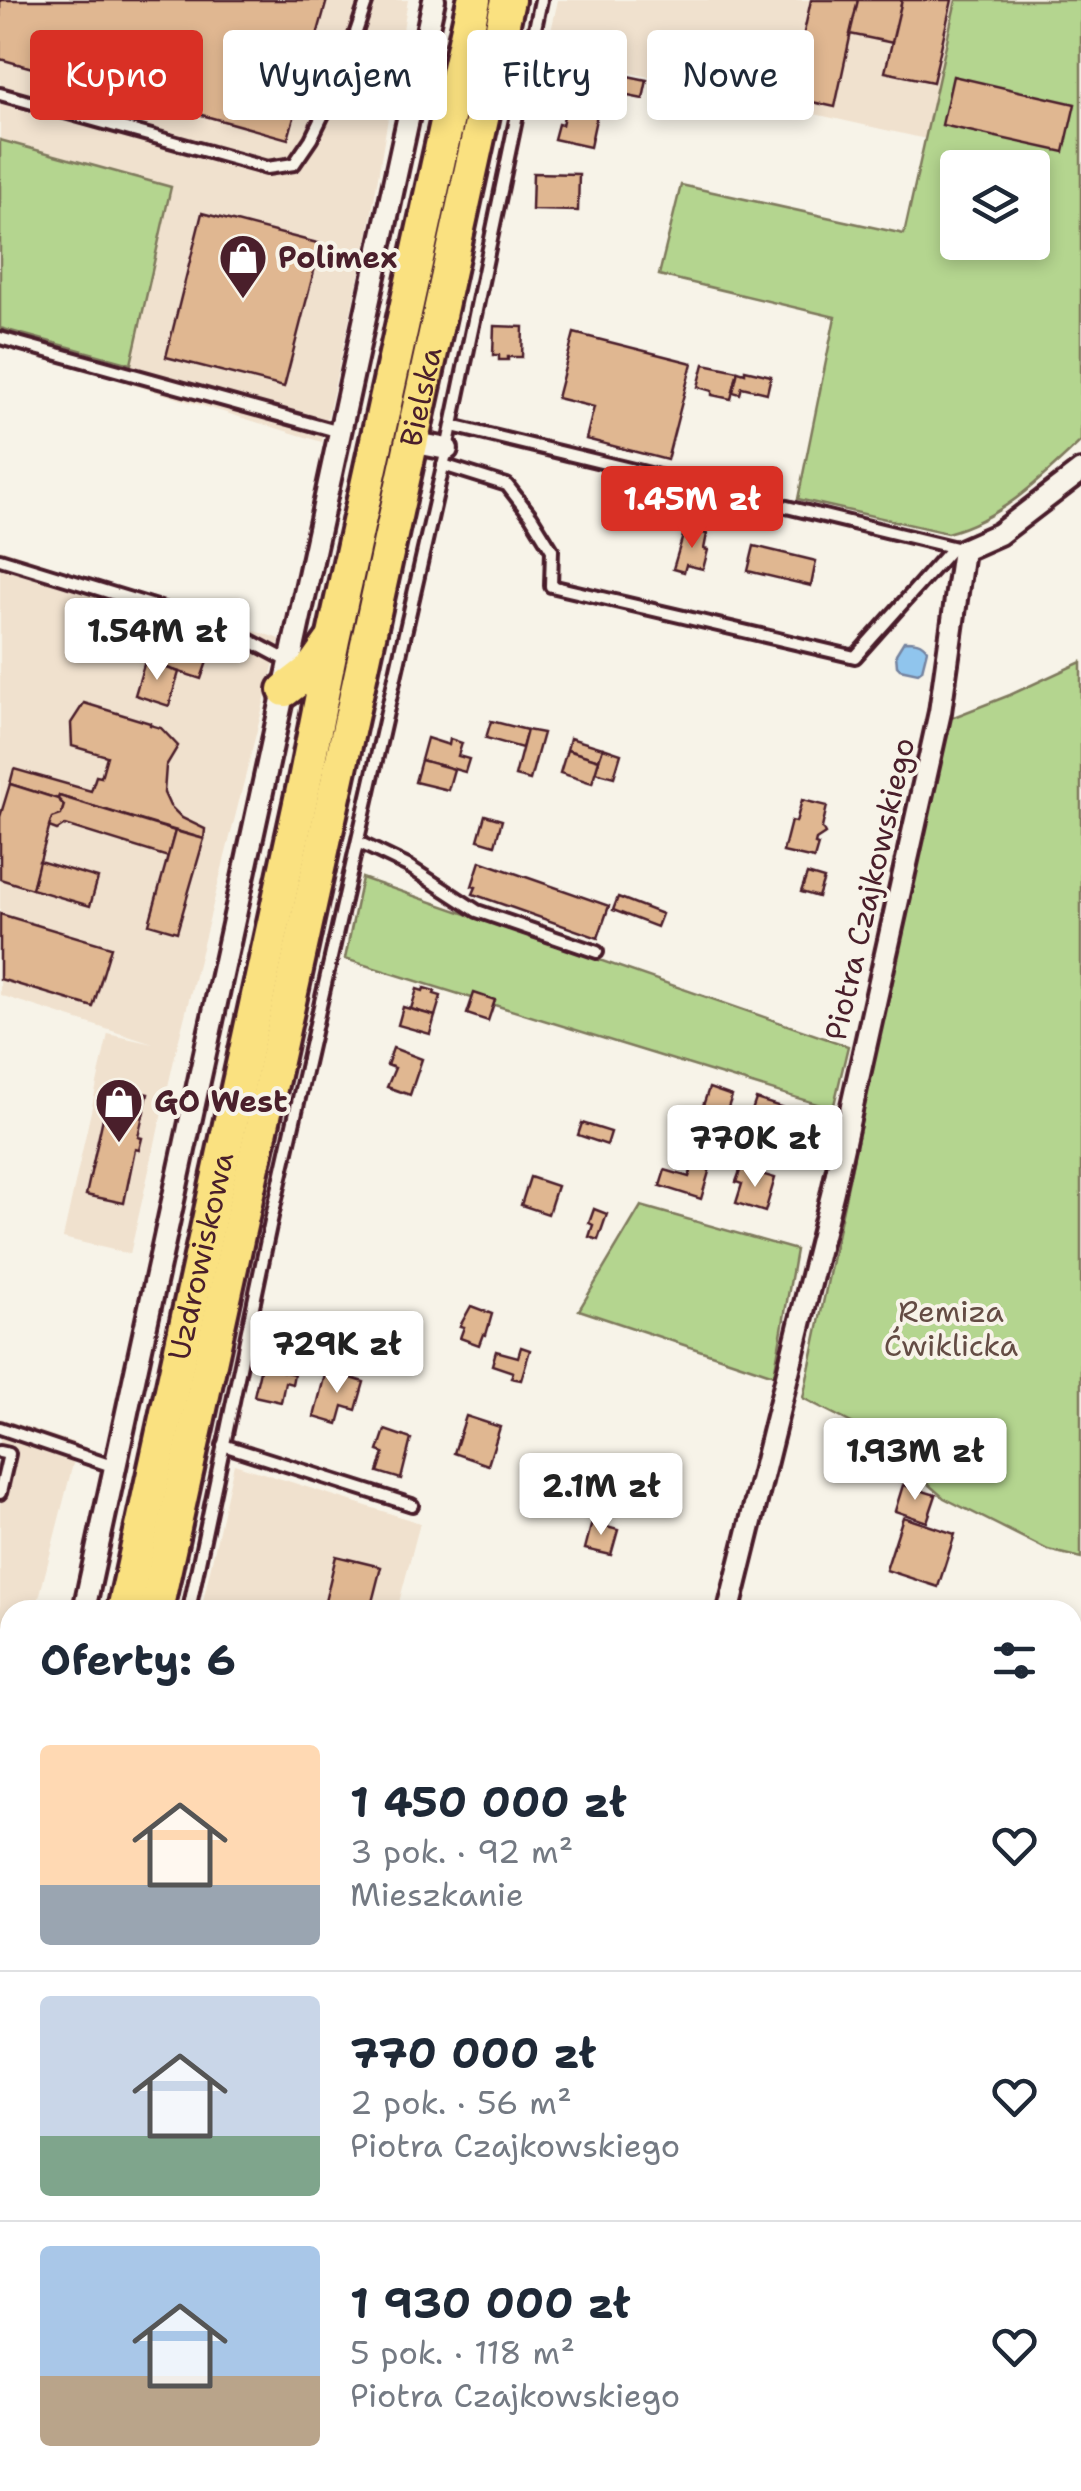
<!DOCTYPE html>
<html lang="pl">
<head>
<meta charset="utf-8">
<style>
  :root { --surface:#fff; --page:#f6f6f7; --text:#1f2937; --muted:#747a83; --line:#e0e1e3; --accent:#d93025 }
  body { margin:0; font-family:"Shantell Sans",sans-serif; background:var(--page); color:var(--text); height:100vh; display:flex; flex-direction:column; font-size:38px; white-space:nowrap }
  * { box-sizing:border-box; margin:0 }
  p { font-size:32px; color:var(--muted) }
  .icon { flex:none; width:55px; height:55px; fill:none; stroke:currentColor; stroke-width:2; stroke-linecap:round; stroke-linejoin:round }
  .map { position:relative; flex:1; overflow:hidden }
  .side { position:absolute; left:0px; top:1600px; width:1082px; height:892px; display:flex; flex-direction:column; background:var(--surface); border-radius:30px 30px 0 0; box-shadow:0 5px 15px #0003 }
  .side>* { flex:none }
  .banner { position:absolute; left:30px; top:30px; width:1022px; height:90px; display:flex; gap:20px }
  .fabs { position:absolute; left:940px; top:150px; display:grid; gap:20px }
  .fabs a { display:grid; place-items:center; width:110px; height:110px; border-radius:10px; background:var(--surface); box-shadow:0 5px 15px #0003; font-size:50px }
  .price { position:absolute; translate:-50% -85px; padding:0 22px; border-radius:10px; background:#fff; color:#222; font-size:32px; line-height:65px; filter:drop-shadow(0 2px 5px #0008) }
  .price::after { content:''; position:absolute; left:50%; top:60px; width:30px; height:22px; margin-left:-15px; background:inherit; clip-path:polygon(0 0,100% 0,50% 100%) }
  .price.current { background:var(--accent); color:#fff }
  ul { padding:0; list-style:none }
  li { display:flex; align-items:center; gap:30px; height:250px; padding:0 40px }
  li+li { border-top:2px solid var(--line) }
  li span { display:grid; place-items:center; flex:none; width:280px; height:200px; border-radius:10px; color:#555 }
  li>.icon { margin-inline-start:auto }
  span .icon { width:120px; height:120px; fill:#fffc; stroke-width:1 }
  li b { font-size:42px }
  h2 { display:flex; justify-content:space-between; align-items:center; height:120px; padding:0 40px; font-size:42px }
  .chip { padding:0 35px; border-radius:10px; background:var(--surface); box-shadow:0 5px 15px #0003; font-size:35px; line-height:90px }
  .chip.current { background:var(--accent); color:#fff }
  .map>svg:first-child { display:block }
</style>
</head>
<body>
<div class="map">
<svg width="1081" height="2491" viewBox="0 0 1081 2491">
  <rect width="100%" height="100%" fill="#f7f3e8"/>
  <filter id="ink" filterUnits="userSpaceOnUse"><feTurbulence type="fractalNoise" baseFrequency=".01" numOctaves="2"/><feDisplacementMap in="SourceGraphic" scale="20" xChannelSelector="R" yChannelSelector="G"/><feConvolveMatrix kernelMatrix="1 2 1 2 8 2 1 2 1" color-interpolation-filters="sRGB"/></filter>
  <g filter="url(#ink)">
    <g fill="#f0e1ce">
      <path d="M0,0H408L368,236L322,442L127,383L171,188L0,140Z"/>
      <path d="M558,0H956L926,139L546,54Z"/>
      <path d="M0,549L280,639L176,1051L130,1254L63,1238L108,1034L153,1044L0,995Z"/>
      <path d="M0,1418L78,1444L36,1610H10V1712L0,1752Z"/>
      <path d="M234,1464L420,1523L397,1610H201Z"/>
    </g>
    <g fill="#b4d58f" stroke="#7f7a5d" stroke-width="2.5" fill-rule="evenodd">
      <path d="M956,0H1081V441C1041,479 1001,519 947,533L798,499L835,317L659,275L681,185L904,234ZM958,168H1032V242H958Z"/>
      <path d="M0,140L171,187L131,364L0,328Z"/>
      <path d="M1081,662V1558L1048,1550L944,1498L867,1431L803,1398L946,720L1010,695Z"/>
      <path d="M362,878L848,1046L833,1109L345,959Z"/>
      <path d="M641,1206L796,1250L774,1375L579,1310Z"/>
      <path d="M759,2482L804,2483L840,2491H756Z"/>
    </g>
    <path fill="#90c5ed" stroke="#74839f" stroke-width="2.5" d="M904,641C913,641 922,641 927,650L922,670L918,673L900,669L897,666L896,654Z"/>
    <g fill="#e0b791" stroke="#4a1f2b" stroke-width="2.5">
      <path d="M0,0H327L288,139L0,59Z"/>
      <path d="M811,0H858L835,107L790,97Z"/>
      <path d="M858,0H902L893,43L850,34Z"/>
      <path d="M902,0H952L933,82L885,72Z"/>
      <path d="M618,74L647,80L643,99L613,93Z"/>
      <path d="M953,76L1075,104L1064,152L942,125Z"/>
      <path d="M568,98L599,105L590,147L554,139L558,124L562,125Z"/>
      <path d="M533,173L579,174L578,211L532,210Z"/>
      <path d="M202,213L321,244L284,387L166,357Z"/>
      <path d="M494,326L523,327L522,357H508V360H499V355H493Z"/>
      <path d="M574,333L692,363L667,460L586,439L594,407L557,398Z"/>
      <path d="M704,364L738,371L731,399L712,395V391L698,387Z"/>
      <path d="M745,370L771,376L767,393L742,387L740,394L733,392L738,371L745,373Z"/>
      <path d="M685,529L707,534L704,549L708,550L703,569L686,565L684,572L673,569Z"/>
      <path d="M754,546L816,561L811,586L748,571Z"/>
      <path d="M147,623L208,641L205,649L209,656L201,679L146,661L152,642L142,638Z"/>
      <path d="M145,661L179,672L169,706L135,695Z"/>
      <path d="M84,703L150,723V725L161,728L178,746L166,766L164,793L170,806L182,818L205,829L204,839L59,796L58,799L10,784L14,769L91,791L96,776L101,777L107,756L72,746L71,723Z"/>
      <path d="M491,721L527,730L522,748L486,738Z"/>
      <path d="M527,730L543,733L530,780L515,776Z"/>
      <path d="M427,738L449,745L450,739L462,743L458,756L469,759L465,772L421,760Z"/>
      <path d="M570,738L603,748L599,760L567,750Z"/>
      <path d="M603,748L621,754L614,777L595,772Z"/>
      <path d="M567,750L599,760L592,783L560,773Z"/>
      <path d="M421,760L454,769L448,790L415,782Z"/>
      <path d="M10,784L58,799L64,805L61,815L52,818L32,889L0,879V817Z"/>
      <path d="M59,796L175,831L168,857L65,825L57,830L49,827L52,818L61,815L64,805L58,799Z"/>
      <path d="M802,800L827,806L822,828L825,834L816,840L815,844L818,845L814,859L783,852L791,821L796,822Z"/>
      <path d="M485,815L502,820L495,845L478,840Z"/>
      <path d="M175,831L204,839L177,932L149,924Z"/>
      <path d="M39,861L98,878L90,906L32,889Z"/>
      <path d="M480,861L609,906L598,938L473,894L476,887L472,886Z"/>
      <path d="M807,874L824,879L818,897L801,892Z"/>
      <path d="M618,897L662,914L657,927L613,910Z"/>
      <path d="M0,914L111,947L93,1007L0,979Z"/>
      <path d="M424,988L435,991L434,994L441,996L435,1016L411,1009L417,989L423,991Z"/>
      <path d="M474,993L495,1000L488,1021L467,1014Z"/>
      <path d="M403,1007L435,1016L430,1034L398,1025Z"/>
      <path d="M393,1048L422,1059L410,1095L387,1087L395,1068L387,1065Z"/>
      <path d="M110,1086L148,1094L138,1137L142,1138L139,1150L135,1149L124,1203L86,1195Z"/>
      <path d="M709,1088L732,1096L719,1134L696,1126Z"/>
      <path d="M756,1099L784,1108L779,1122L776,1120L771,1133L780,1136L775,1151L742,1140Z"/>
      <path d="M582,1123L611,1132L607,1145L578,1135Z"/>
      <path d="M697,1153L713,1158L701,1199L660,1186L665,1170L689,1177Z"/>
      <path d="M741,1168L775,1178L765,1212L736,1203L742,1184L736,1182Z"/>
      <path d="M530,1177L557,1186L548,1214L521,1205Z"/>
      <path d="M594,1209L607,1214L598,1240L589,1237L593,1225L589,1223Z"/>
      <path d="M471,1306L492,1314L486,1335L483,1334L479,1345L460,1338L464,1327L460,1326Z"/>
      <path d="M521,1347L530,1350L521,1380L511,1378L513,1372L492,1365L496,1351L518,1357Z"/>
      <path d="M261,1366L294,1374L292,1384L285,1382L281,1402L254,1396Z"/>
      <path d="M326,1370L364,1382L356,1410L343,1406L338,1424L314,1417Z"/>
      <path d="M466,1416L500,1427L488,1465L454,1453Z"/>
      <path d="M385,1430L411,1439L401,1479L378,1472L384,1453L378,1451Z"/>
      <path d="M903,1485L936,1495L927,1522L895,1511Z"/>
      <path d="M903,1517L955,1534L938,1587L886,1570Z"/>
      <path d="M593,1518L601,1520L600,1525L618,1530L611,1555L585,1549Z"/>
      <path d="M336,1556L381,1567L370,1610H323Z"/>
    </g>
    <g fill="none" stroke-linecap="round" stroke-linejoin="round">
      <g stroke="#4a1f2b" stroke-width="18">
        <g id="service">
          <path d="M0,94L267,168L294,164L311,139L339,82L367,0"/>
          <path d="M0,338L340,432"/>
          <path d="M452,426L956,548"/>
          <path d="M443,465L507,485L531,516L552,550L551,586L855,657L952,548"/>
          <path d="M0,559L226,628L290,662"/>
          <path d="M358,842L408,866L477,911L597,952"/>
          <path d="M0,1428L115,1467"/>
          <path d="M223,1445L412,1505"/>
          <path d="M0,1452L9,1454L0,1493"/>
          <path d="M189,1610L271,1221L447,449L541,0"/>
          <path d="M0,1841L10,1844"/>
          <path d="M0,1895L10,1899"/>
        </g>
      </g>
      <g stroke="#4a1f2b" stroke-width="28">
        <g id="minor">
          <path d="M411,442L447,449"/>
          <path d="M84,1610L434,0"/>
          <path d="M729,1610L833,1191L940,712L963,550L999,534L1081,471"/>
          <path d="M0,1991L10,1945"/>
          <path d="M879,2482L920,2491"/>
          <path d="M516,2491L518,2482"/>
        </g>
      </g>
      <g stroke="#4a1f2b" stroke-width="40">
        <g id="primary">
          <path d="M285,690L311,670L330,643"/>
          <path id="s1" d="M124,1610L304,785L333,640L474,0"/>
          <path id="s2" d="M156,1610L508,0"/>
          <path d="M0,2169L10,2124"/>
          <path d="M0,2325L10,2277"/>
        </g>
      </g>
      <path stroke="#4a1f2b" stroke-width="4" stroke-dasharray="8 8" stroke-linecap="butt" d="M0,2246L10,2248"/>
      <use href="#service" stroke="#f7f3e8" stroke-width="10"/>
      <use href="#minor" stroke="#f7f3e8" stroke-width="20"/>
      <use href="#primary" stroke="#fae180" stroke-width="32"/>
    </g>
  </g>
  <defs>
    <g id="shop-pin" transform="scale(2.5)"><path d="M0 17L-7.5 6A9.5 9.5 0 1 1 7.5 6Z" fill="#4a1f2b" stroke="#f7f3e8"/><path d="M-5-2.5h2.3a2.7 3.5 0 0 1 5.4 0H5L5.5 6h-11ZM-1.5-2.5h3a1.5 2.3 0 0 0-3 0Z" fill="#fff"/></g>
  </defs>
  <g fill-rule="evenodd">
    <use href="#shop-pin" x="243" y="258"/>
    <use href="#shop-pin" x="119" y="1102"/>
  </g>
  <g text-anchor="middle" stroke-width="8" stroke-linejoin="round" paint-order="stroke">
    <g font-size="30" font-weight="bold" fill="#4a1f2b" stroke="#f7f3e8" text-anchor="start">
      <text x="278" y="268">Polimex</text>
      <text x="154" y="1112">GO West</text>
    </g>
    <g font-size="30" fill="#4a1f2b" stroke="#f7f3e8">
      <text dy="10" stroke="none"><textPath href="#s2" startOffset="1242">Bielska</textPath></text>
      <text transform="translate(870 889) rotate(-77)" y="10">Piotra Czajkowskiego</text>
      <text dy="10" stroke="none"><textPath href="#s1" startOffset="362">Uzdrowiskowa</textPath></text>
    </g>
    <g font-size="30" fill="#644c44" stroke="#f7f3e8">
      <text x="951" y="1322">Remiza<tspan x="951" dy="34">Ćwiklicka</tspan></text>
    </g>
  </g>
</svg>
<div class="fabs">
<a><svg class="icon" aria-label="layers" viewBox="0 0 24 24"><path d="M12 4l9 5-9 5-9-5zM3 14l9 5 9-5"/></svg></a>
</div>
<b class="price current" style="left:692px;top:551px">1.45M zł</b>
<b class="price" style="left:157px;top:683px">1.54M zł</b>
<b class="price" style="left:755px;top:1190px">770K zł</b>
<b class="price" style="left:337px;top:1396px">729K zł</b>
<b class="price" style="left:915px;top:1503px">1.93M zł</b>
<b class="price" style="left:601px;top:1538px">2.1M zł</b>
<div class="banner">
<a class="chip current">Kupno</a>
<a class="chip">Wynajem</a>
<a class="chip">Filtry</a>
<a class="chip">Nowe</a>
</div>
<section class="side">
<h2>Oferty: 6<svg class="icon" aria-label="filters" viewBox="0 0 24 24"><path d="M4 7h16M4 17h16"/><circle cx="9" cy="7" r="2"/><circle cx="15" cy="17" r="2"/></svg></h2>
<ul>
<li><span style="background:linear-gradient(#ffd9b3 70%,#9aa5b1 0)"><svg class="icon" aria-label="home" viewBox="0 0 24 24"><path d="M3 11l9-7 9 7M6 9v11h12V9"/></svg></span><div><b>1 450 000 zł</b><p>3 pok. · 92 m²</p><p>Mieszkanie</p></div><svg class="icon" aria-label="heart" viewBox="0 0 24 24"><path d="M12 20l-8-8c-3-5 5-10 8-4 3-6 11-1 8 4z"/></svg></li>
<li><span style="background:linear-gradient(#c9d6e8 70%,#7fa58c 0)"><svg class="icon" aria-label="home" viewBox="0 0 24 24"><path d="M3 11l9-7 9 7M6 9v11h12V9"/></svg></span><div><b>770 000 zł</b><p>2 pok. · 56 m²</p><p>Piotra Czajkowskiego</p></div><svg class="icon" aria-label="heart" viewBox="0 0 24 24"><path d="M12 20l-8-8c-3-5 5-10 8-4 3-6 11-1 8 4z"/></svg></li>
<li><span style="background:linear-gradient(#a9c7e8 65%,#b9a48a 0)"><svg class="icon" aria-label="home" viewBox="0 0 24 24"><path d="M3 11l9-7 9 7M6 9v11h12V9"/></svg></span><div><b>1 930 000 zł</b><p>5 pok. · 118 m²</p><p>Piotra Czajkowskiego</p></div><svg class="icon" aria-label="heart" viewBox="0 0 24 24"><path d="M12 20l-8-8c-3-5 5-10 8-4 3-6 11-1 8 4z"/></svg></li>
</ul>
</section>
</div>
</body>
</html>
